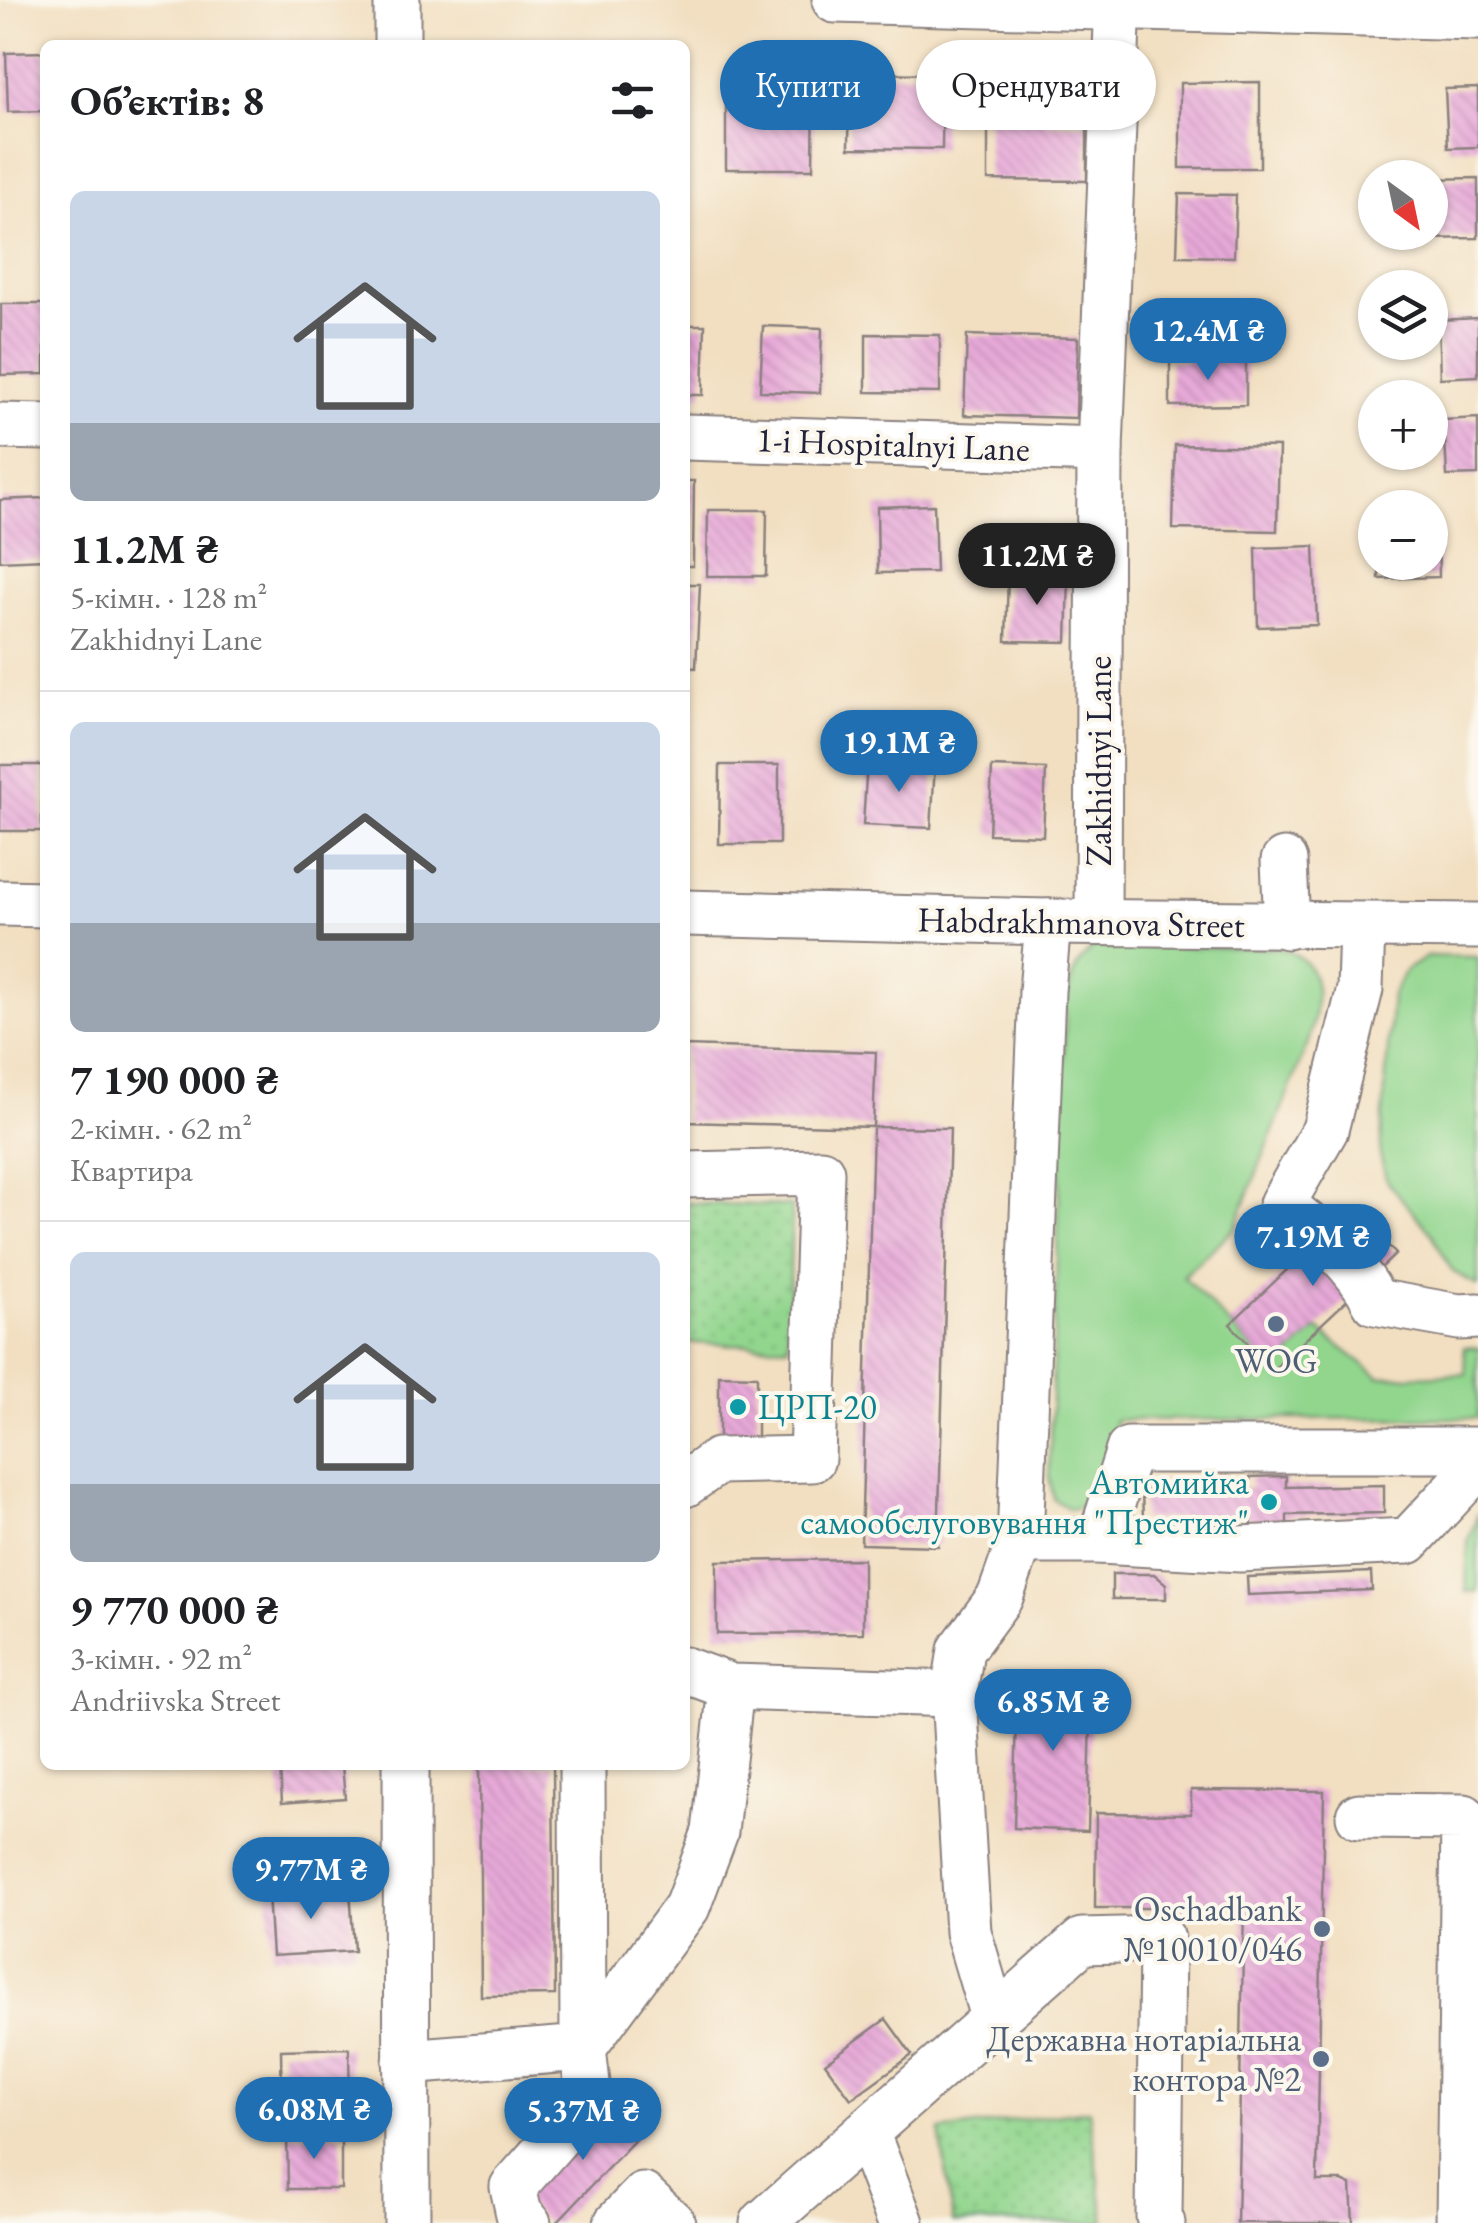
<!DOCTYPE html>
<html lang="uk">
<head>
<meta charset="utf-8">
<style>
  :root { --surface:#fff; --page:#f6f6f6; --text:#202124; --muted:#757577; --line:#e0e0e0; --accent:#1f6fb2 }
  body { margin:0; font-family:"EB Garamond",serif; background:var(--page); color:var(--text); height:100vh; display:flex; flex-direction:column; font-size:38px; white-space:nowrap }
  * { box-sizing:border-box; margin:0 }
  p { font-size:32px; color:var(--muted) }
  .icon { flex:none; width:55px; height:55px; fill:none; stroke:currentColor; stroke-width:2; stroke-linecap:round; stroke-linejoin:round }
  .map { position:relative; flex:1; overflow:hidden }
  .sheet { position:absolute; left:40px; top:40px; width:650px; height:1730px; display:flex; flex-direction:column; background:var(--surface); border-radius:15px; box-shadow:0 2px 8px #0004 }
  .sheet>* { flex:none }
  .guide { position:absolute; left:720px; top:40px; width:608px; height:90px; display:flex; gap:20px }
  .needle { width:65px; rotate:147deg }
  .buttons { position:absolute; left:1358px; top:160px; display:grid; gap:20px }
  .buttons a { display:grid; place-items:center; width:90px; height:90px; border-radius:50%; background:var(--surface); box-shadow:0 2px 8px #0004; font-size:50px }
  .price { position:absolute; translate:-50% -85px; padding:0 22px; border-radius:35px; background:var(--accent); color:#fff; font-size:32px; line-height:65px; filter:drop-shadow(0 2px 5px #0008) }
  .price::after { content:''; position:absolute; left:50%; top:60px; width:30px; height:22px; margin-left:-15px; background:inherit; clip-path:polygon(0 0,100% 0,50% 100%) }
  .price.selected { background:#222; color:#fff }
  ul { padding:0; list-style:none }
  li { display:grid; align-content:center; gap:20px; height:530px; padding:0 30px }
  li+li { border-top:2px solid var(--line) }
  li span { display:grid; place-items:center; height:310px; border-radius:15px; color:#555 }
  li>.icon { margin-inline-start:auto }
  span .icon { width:180px; height:180px; fill:#fffc; stroke-width:1 }
  li b { font-size:42px }
  h2 { display:flex; justify-content:space-between; align-items:center; height:120px; padding:0 30px; font-size:42px }
  .chip { padding:0 35px; border-radius:45px; background:var(--surface); box-shadow:0 2px 8px #0004; font-size:35px; line-height:90px }
  .chip.selected { background:var(--accent); color:#fff }
  .map>svg:first-child { display:block }
</style>
</head>
<body>
<div class="map">
<svg width="1478" height="2223" viewBox="0 0 1478 2223">
  <defs>
    <pattern id="park-dots" width="8" height="8" patternUnits="userSpaceOnUse" patternTransform="scale(2.5)"><rect width="8" height="8" fill="#92d68e"/><path d="M2 2h.1M6 6h.1" fill="none" stroke="#7eb77b" stroke-width="1.8" stroke-linecap="round"/></pattern>
    <pattern id="building-back-hatch" width="6" height="6" patternUnits="userSpaceOnUse" patternTransform="scale(2.5)"><rect width="6" height="6" fill="#e7a9d8"/><path d="M-1 5l2 2M0 0l6 6M5-1l2 2" fill="none" stroke="#c691ba"/></pattern>
  </defs>
  <rect width="100%" height="100%" fill="#fbf7ec"/>
  <filter id="ink" filterUnits="userSpaceOnUse"><feTurbulence type="fractalNoise" baseFrequency=".01" numOctaves="2"/><feDisplacementMap in="SourceGraphic" scale="20" xChannelSelector="R" yChannelSelector="G"/><feConvolveMatrix kernelMatrix="1 2 1 2 8 2 1 2 1" color-interpolation-filters="sRGB"/></filter>
  <filter id="wash" filterUnits="userSpaceOnUse"><feTurbulence type="fractalNoise" baseFrequency=".0048" numOctaves="4" result="noise"/><feDisplacementMap in="SourceGraphic" scale="40" xChannelSelector="R" yChannelSelector="G"/><feGaussianBlur stdDeviation="2.25" result="paint"/><feColorMatrix in="noise" values="0 0 0 0 0 0 0 0 0 0 0 0 0 0 0 0 0 1.4 0 .05"/><feComposite in="paint" operator="in"/></filter>
  <g filter="url(#wash)">
    <rect width="100%" height="100%" fill="#f2dfc1"/>
    <g fill="#92d68e" stroke="#5a7c64" stroke-width="2.5">
      <path d="M1096,946L1280,948C1327,962 1318,1002 1309,1040L1235,1228L1183,1276L1273,1370L1317,1329L1380,1377L1466,1374L1464,1347L1478,1348V1418L1115,1420L1113,1475L1093,1505L1070,1509L1054,1500L1049,1477L1066,1003C1070,979 1075,961 1096,946Z"/>
      <path d="M1428,956L1478,957V1286L1452,1271L1432,1234L1387,1182L1380,1155L1392,994L1406,970Z"/>
      <path d="M1478,1513V1591L1466,1592L1468,1541Z"/>
    </g>
    <g fill="url(#park-dots)" stroke="#5a7c64" stroke-width="2.5">
      <path d="M685,1203L792,1206L788,1346L685,1343Z"/>
      <path d="M1089,2110L1105,2223H953L940,2131Z"/>
    </g>
    <g id="blocks">
      <g fill="url(#building-back-hatch)">
        <path d="M45,52V111L8,112L6,53Z"/>
        <path d="M850,73L943,74L942,149L849,148Z"/>
        <path d="M988,79H1045V124H1087V181L988,180Z"/>
        <path d="M726,80H814L813,169H726Z"/>
        <path d="M1260,82V168H1180V83Z"/>
        <path d="M1478,88V147L1448,148L1445,89Z"/>
        <path d="M1478,178V238L1421,239L1420,232H1430V179Z"/>
        <path d="M1179,194L1236,195L1234,257L1177,256Z"/>
        <path d="M1,304H45V374L1,375Z"/>
        <path d="M1478,318V376L1440,378L1438,320Z"/>
        <path d="M685,325H705L703,395H685Z"/>
        <path d="M763,326L822,328L820,393L760,391Z"/>
        <path d="M866,334L940,335V393L866,392Z"/>
        <path d="M967,335L1078,338L1076,418L964,415Z"/>
        <path d="M1170,361H1246V405L1170,406Z"/>
        <path d="M1478,418V475L1447,476L1444,420Z"/>
        <path d="M1175,445L1279,447L1277,531L1173,529Z"/>
        <path d="M685,481H694L693,566H685Z"/>
        <path d="M45,498V559L0,561V500Z"/>
        <path d="M934,505L936,572L878,573L877,507Z"/>
        <path d="M708,510H767L766,576H707Z"/>
        <path d="M1438,526L1439,577L1379,579V562H1430V527Z"/>
        <path d="M1314,546L1317,625L1258,627L1256,548Z"/>
        <path d="M1008,574L1069,576L1067,642L1006,641Z"/>
        <path d="M685,584H700L696,668L685,667Z"/>
        <path d="M867,761L935,765L931,828L863,825Z"/>
        <rect x="0" y="765" width="42" height="66"/>
        <path d="M720,765H779V844H719Z"/>
        <path d="M992,767L1046,769L1043,836L989,834Z"/>
        <path d="M685,1046L876,1052L873,1127L950,1128L938,1546L861,1544L873,1127L685,1122Z"/>
        <path d="M1352,1208L1396,1254L1273,1370L1230,1324Z"/>
        <path d="M719,1375L757,1376V1439L719,1438Z"/>
        <path d="M1286,1476V1487L1384,1485V1513L1287,1515V1527L1252,1528L1251,1517L1143,1519L1142,1491L1251,1488L1250,1477Z"/>
        <path d="M863,1559V1633L717,1634V1561Z"/>
        <path d="M1371,1572L1372,1590L1248,1595L1247,1577Z"/>
        <path d="M1112,1574H1154L1166,1584V1599H1112Z"/>
        <path d="M1018,1678L1092,1679L1088,1831L1014,1828Z"/>
        <path d="M280,1765H342L345,1798L282,1803Z"/>
        <path d="M479,1765H553L555,1995L481,1996Z"/>
        <path d="M1191,1790L1324,1791L1317,2181H1342L1351,2185L1353,2223H1237L1244,1908H1095L1096,1813L1191,1814Z"/>
        <path d="M350,1889L354,1951L272,1956L268,1894Z"/>
        <path d="M886,2019L912,2055L851,2099L825,2063Z"/>
        <path d="M349,2048L350,2113L282,2115L281,2050Z"/>
        <path d="M614,2099L646,2128L556,2223H547L521,2198Z"/>
        <path d="M287,2135H341V2189H288Z"/>
      </g>
    </g>
  </g>
  <g filter="url(#ink)">
    <use href="#blocks" fill-opacity="0" stroke="#8a807e" stroke-width="2.5"/>
    <g fill="none" stroke-linecap="round" stroke-linejoin="round">
      <g stroke="#8a807e" stroke-width="49">
        <g id="minor">
          <path d="M397,0V45"/>
          <path d="M835,0L1478,17"/>
          <path d="M0,426L45,427"/>
          <path d="M685,437L1100,450"/>
          <path d="M1284,861L1287,926"/>
          <path d="M0,903L45,904"/>
          <path d="M685,913L1048,922L1478,926"/>
          <path d="M1098,922L1100,450L1118,0"/>
          <path d="M1362,927L1360,989L1325,1130L1282,1204C1317,1232 1355,1261 1375,1302L1459,1317L1478,1316"/>
          <path d="M685,1175L821,1172L812,1459L718,1461L685,1484"/>
          <path d="M1020,1541H1100L1240,1549L1408,1541L1478,1466"/>
          <path d="M1100,1541L1129,1450H1478"/>
          <path d="M685,1670L731,1687L954,1694"/>
          <path d="M406,1765L407,2223"/>
          <path d="M582,1765L583,2048L687,1907L715,1832L731,1687"/>
          <path d="M1359,1816L1464,1817L1459,2223"/>
          <path d="M994,2020L968,1932L954,1694L961,1650L1000,1597L1020,1541L1042,991L1048,922"/>
          <path d="M406,2062L583,2048L589,2101L513,2187L519,2214L528,2223"/>
          <path d="M866,2132L901,2223"/>
          <path d="M617,2223L643,2196L672,2223"/>
          <path d="M763,2223L1082,1941L1162,1939L1159,2217L1162,2223"/>
        </g>
      </g>
      <use href="#minor" stroke="#fff" stroke-width="45"/>
    </g>
  </g>
  <g fill="#5c6f8a" stroke="#fbf7ec" stroke-width="4">
    <circle cx="1276" cy="1324" r="10"/>
    <circle cx="1322" cy="1929" r="10"/>
    <circle cx="1321" cy="2059" r="10"/>
  </g>
  <g fill="#0f9aa8" stroke="#fbf7ec" stroke-width="4">
    <circle cx="738" cy="1407" r="10"/>
    <circle cx="1269" cy="1502" r="10"/>
  </g>
  <g text-anchor="middle" stroke-width="8" stroke-linejoin="round" paint-order="stroke">
    <g font-size="35" fill="#22223b" stroke="#fbf7ec">
      <text transform="translate(893 444) rotate(2)" y="12">1-i Hospitalnyi Lane</text>
      <text transform="translate(1099 761) rotate(-90)" y="12">Zakhidnyi Lane</text>
      <text transform="translate(1081 922) rotate(1)" y="12">Habdrakhmanova Street</text>
    </g>
    <g font-size="35" fill="#4e5e75" stroke="#fbf7ec" text-anchor="end">
      <text x="1276" y="1373" text-anchor="middle">WOG</text>
      <text x="1302" y="1921">Oschadbank<tspan x="1302" dy="40">№10010/046</tspan></text>
      <text x="1301" y="2051">Державна нотаріальна<tspan x="1301" dy="40">контора №2</tspan></text>
    </g>
    <g font-size="35" fill="#0d838f" stroke="#fbf7ec" text-anchor="start">
      <text x="758" y="1419">ЦРП-20</text>
      <text x="1249" y="1494" text-anchor="end">Автомийка<tspan x="1249" dy="40">самообслуговування "Престиж"</tspan></text>
    </g>
  </g>
</svg>
<div class="buttons">
<a><svg class="needle" viewBox="-14 -14 28 28"><path d="M0-13l5 13h-10z" fill="#e53935"/><path d="M0 13l5-13h-10z" fill="#757577"/></svg></a>
<a><svg class="icon" aria-label="layers" viewBox="0 0 24 24"><path d="M12 4l9 5-9 5-9-5zM3 14l9 5 9-5"/></svg></a>
<a>+</a>
<a>−</a>
</div>
<b class="price" style="left:1208px;top:383px">12.4M ₴</b>
<b class="price selected" style="left:1037px;top:608px">11.2M ₴</b>
<b class="price" style="left:899px;top:795px">19.1M ₴</b>
<b class="price" style="left:1313px;top:1289px">7.19M ₴</b>
<b class="price" style="left:1053px;top:1754px">6.85M ₴</b>
<b class="price" style="left:311px;top:1922px">9.77M ₴</b>
<b class="price" style="left:314px;top:2162px">6.08M ₴</b>
<b class="price" style="left:583px;top:2163px">5.37M ₴</b>
<div class="guide">
<a class="chip selected">Купити</a>
<a class="chip">Орендувати</a>
</div>
<section class="sheet">
<h2>Об’єктів: 8<svg class="icon" aria-label="filters" viewBox="0 0 24 24"><path d="M4 7h16M4 17h16"/><circle cx="9" cy="7" r="2"/><circle cx="15" cy="17" r="2"/></svg></h2>
<ul>
<li><span style="background:linear-gradient(#c9d6e8 75%,#9aa5b1 0)"><svg class="icon" aria-label="home" viewBox="0 0 24 24"><path d="M3 11l9-7 9 7M6 9v11h12V9"/></svg></span><div><b>11.2M ₴</b><p>5-кімн. · 128 m²</p><p>Zakhidnyi Lane</p></div></li>
<li><span style="background:linear-gradient(#c9d6e8 65%,#9aa5b1 0)"><svg class="icon" aria-label="home" viewBox="0 0 24 24"><path d="M3 11l9-7 9 7M6 9v11h12V9"/></svg></span><div><b>7 190 000 ₴</b><p>2-кімн. · 62 m²</p><p>Квартира</p></div></li>
<li><span style="background:linear-gradient(#c9d6e8 75%,#9aa5b1 0)"><svg class="icon" aria-label="home" viewBox="0 0 24 24"><path d="M3 11l9-7 9 7M6 9v11h12V9"/></svg></span><div><b>9 770 000 ₴</b><p>3-кімн. · 92 m²</p><p>Andriivska Street</p></div></li>
</ul>
</section>
</div>
</body>
</html>
